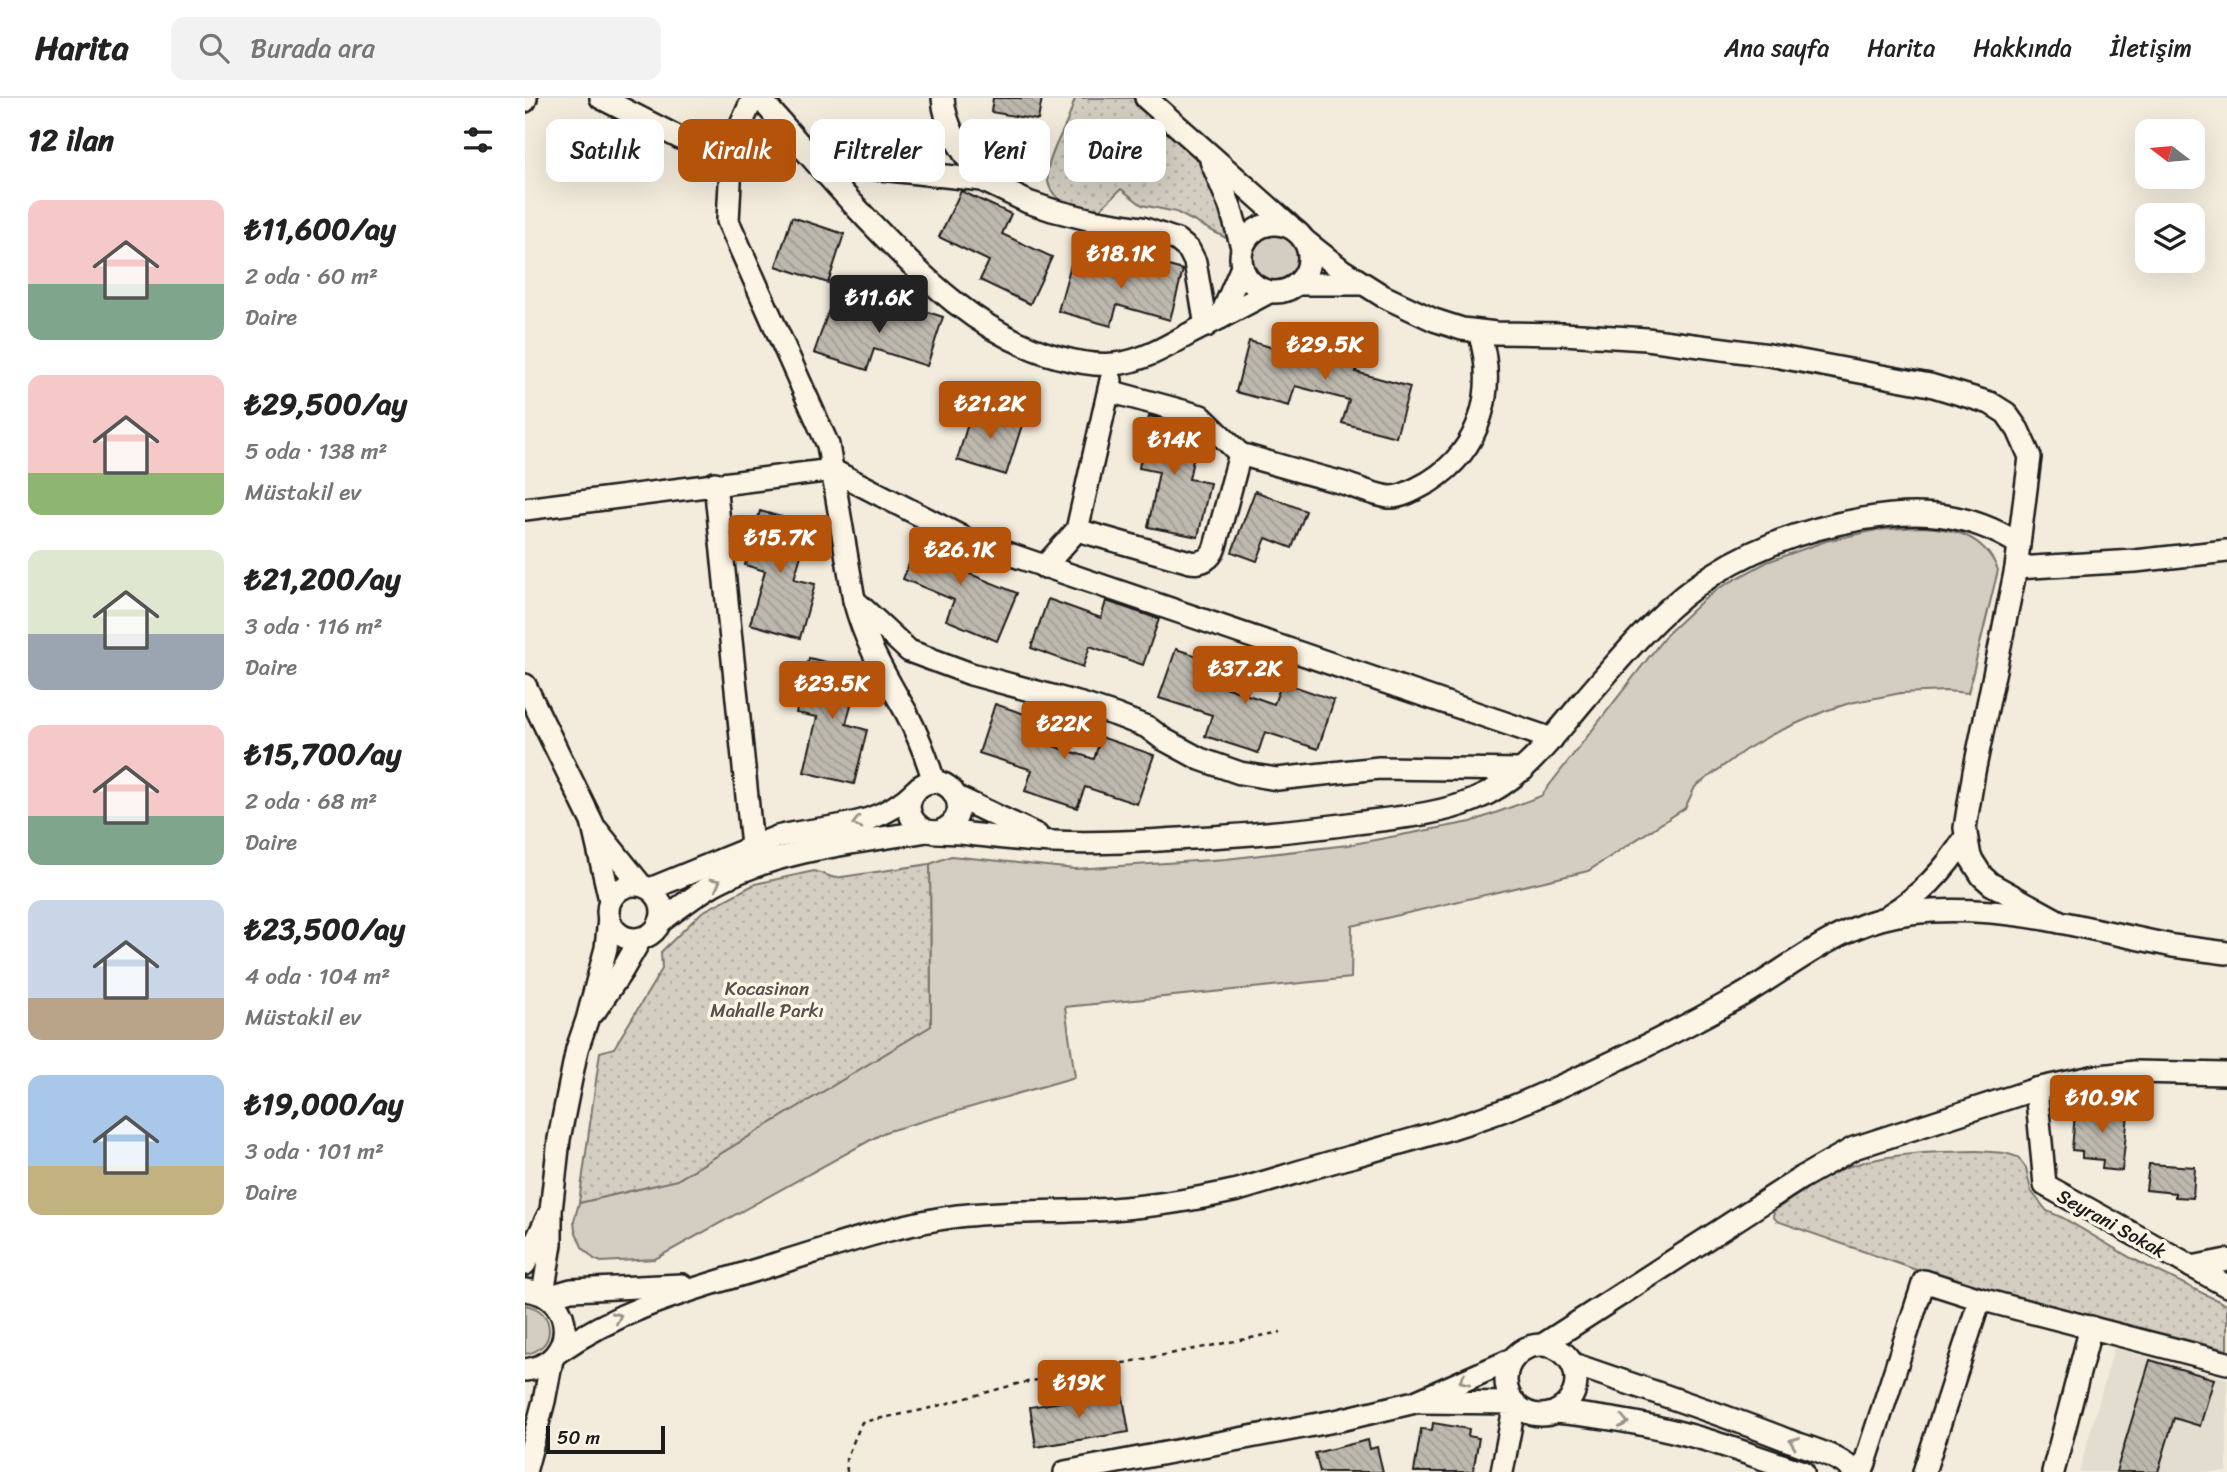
<!DOCTYPE html>
<html lang="tr">
<head>
<meta charset="utf-8">
<style>
  :root { --surface:#fff; --page:#f2f2f2; --text:#222; --muted:#767676; --line:#e0e0e0; --accent:#b45309 }
  body { margin:0; font-family:Sriracha,sans-serif; background:var(--page); color:var(--text); height:100vh; display:flex; flex-direction:column; font-size:26px; white-space:nowrap }
  * { box-sizing:border-box; margin:0 }
  p { font-size:23px; color:var(--muted) }
  .icon { flex:none; width:38px; height:38px; fill:none; stroke:currentColor; stroke-width:2; stroke-linecap:round; stroke-linejoin:round }
  .map { position:relative; flex:1; overflow:hidden }
  .drawer { display:flex; flex-direction:column; background:var(--surface); width:525px }
  .drawer>* { flex:none }
  .top-card { position:absolute; left:21px; top:21px; width:665px; height:63px; display:flex; gap:14px }
  .needle { width:46px; rotate:286deg }
  .tools { position:absolute; left:1610px; top:21px; display:grid; gap:14px }
  .tools a { display:grid; place-items:center; width:70px; height:70px; border-radius:14px; background:var(--surface); box-shadow:0 7px 28px #0002; font-size:35px }
  .scale { position:absolute; left:21px; bottom:18px; width:119px; box-sizing:border-box; padding-left:7px; border:4px solid #1c1c1c; border-top:0; font-size:19px; line-height:24px; white-space:nowrap; color:#1c1c1c; -webkit-text-stroke:5px #fcf5e5; paint-order:stroke }
  .price { position:absolute; translate:-50% -60px; padding:0 16px; border-radius:7px; background:var(--accent); color:#fff; font-size:23px; line-height:46px; filter:drop-shadow(0 2px 4px #0008) }
  .price::after { content:''; position:absolute; left:50%; top:42px; width:21px; height:16px; margin-left:-10px; background:inherit; clip-path:polygon(0 0,100% 0,50% 100%) }
  .price.selected { background:#222; color:#fff }
  ul { padding:0; list-style:none }
  li { display:flex; align-items:center; gap:21px; height:175px; padding:0 28px }
  li span { display:grid; place-items:center; flex:none; width:196px; height:140px; border-radius:14px; color:#555 }
  li>.icon { margin-inline-start:auto }
  span .icon { width:84px; height:84px; fill:#fffc; stroke-width:1 }
  li b { font-size:30px }
  h2 { display:flex; justify-content:space-between; align-items:center; height:84px; padding:0 28px; font-size:30px }
  .chip { padding:0 24px; border-radius:14px; background:var(--surface); box-shadow:0 7px 28px #0002; font-size:24px; line-height:63px }
  .chip.selected { background:var(--accent); color:#fff }
  header { display:flex; align-items:center; gap:42px; box-sizing:border-box; height:98px; padding:0 35px; background:var(--surface); border-bottom:2px solid var(--line) }
  header strong { font-size:33px }
  nav { display:flex; gap:38px; margin-inline-start:auto; font-size:24px }
  .search { width:490px; height:63px; background:var(--page); display:flex; align-items:center; gap:18px; box-sizing:border-box; padding:0 24px; border-radius:14px; color:var(--muted); font-size:26px }
  main { display:flex; flex:1; min-height:0 }
  .map>svg:first-child { display:block }
</style>
</head>
<body>
<header>
<strong>Harita</strong>
<div class="search"><svg class="icon" aria-label="search" viewBox="0 0 24 24"><circle cx="10" cy="10" r="6"/><path d="M15 15l6 6"/></svg>Burada ara</div>
<nav><a>Ana sayfa</a><a>Harita</a><a>Hakkında</a><a>İletişim</a></nav>
</header>
<main>
<section class="drawer">
<h2>12 ilan<svg class="icon" aria-label="filters" viewBox="0 0 24 24"><path d="M4 7h16M4 17h16"/><circle cx="9" cy="7" r="2"/><circle cx="15" cy="17" r="2"/></svg></h2>
<ul>
<li><span style="background:linear-gradient(#f6c9c9 60%,#7fa58c 0)"><svg class="icon" aria-label="home" viewBox="0 0 24 24"><path d="M3 11l9-7 9 7M6 9v11h12V9"/></svg></span><div><b>₺11,600/ay</b><p>2 oda · 60 m²</p><p>Daire</p></div></li>
<li><span style="background:linear-gradient(#f6c9c9 70%,#8fb573 0)"><svg class="icon" aria-label="home" viewBox="0 0 24 24"><path d="M3 11l9-7 9 7M6 9v11h12V9"/></svg></span><div><b>₺29,500/ay</b><p>5 oda · 138 m²</p><p>Müstakil ev</p></div></li>
<li><span style="background:linear-gradient(#dfe7d0 60%,#9aa5b1 0)"><svg class="icon" aria-label="home" viewBox="0 0 24 24"><path d="M3 11l9-7 9 7M6 9v11h12V9"/></svg></span><div><b>₺21,200/ay</b><p>3 oda · 116 m²</p><p>Daire</p></div></li>
<li><span style="background:linear-gradient(#f6c9c9 65%,#7fa58c 0)"><svg class="icon" aria-label="home" viewBox="0 0 24 24"><path d="M3 11l9-7 9 7M6 9v11h12V9"/></svg></span><div><b>₺15,700/ay</b><p>2 oda · 68 m²</p><p>Daire</p></div></li>
<li><span style="background:linear-gradient(#c9d6e8 70%,#b9a48a 0)"><svg class="icon" aria-label="home" viewBox="0 0 24 24"><path d="M3 11l9-7 9 7M6 9v11h12V9"/></svg></span><div><b>₺23,500/ay</b><p>4 oda · 104 m²</p><p>Müstakil ev</p></div></li>
<li><span style="background:linear-gradient(#a9c7e8 65%,#c2b280 0)"><svg class="icon" aria-label="home" viewBox="0 0 24 24"><path d="M3 11l9-7 9 7M6 9v11h12V9"/></svg></span><div><b>₺19,000/ay</b><p>3 oda · 101 m²</p><p>Daire</p></div></li>
</ul>
</section>
<div class="map">
<svg width="1702" height="1374" viewBox="0 0 1702 1374">
  <defs>
    <pattern id="park-dots" width="8" height="8" patternUnits="userSpaceOnUse" patternTransform="scale(1.75)"><rect width="8" height="8" fill="#d3cec1"/><path d="M2 2h.1M6 6h.1" fill="none" stroke="#b5b0a5" stroke-width="1.8" stroke-linecap="round"/></pattern>
    <pattern id="building-back-hatch" width="6" height="6" patternUnits="userSpaceOnUse" patternTransform="scale(1.75)"><rect width="6" height="6" fill="#beb9ae"/><path d="M-1 5l2 2M0 0l6 6M5-1l2 2" fill="none" stroke="#a39e95"/></pattern>
  </defs>
  <rect width="100%" height="100%" fill="#f3ecdd"/>
  <filter id="ink" filterUnits="userSpaceOnUse"><feTurbulence type="fractalNoise" baseFrequency=".0143" numOctaves="2"/><feDisplacementMap in="SourceGraphic" scale="14" xChannelSelector="R" yChannelSelector="G"/><feConvolveMatrix kernelMatrix="1 2 1 2 8 2 1 2 1" color-interpolation-filters="sRGB"/></filter>
  <g filter="url(#ink)">
    <path fill="#e3ddcf" d="M1589,1250L1702,1281V1374H1554Z"/>
    <g fill="#d3cec1" stroke="#78756e" stroke-width="2">
      <circle cx="750" cy="160" r="22"/>
      <path d="M1393,429C1428,430 1459,437 1473,472L1443,595L1421,593L1376,595L1325,605L1300,613L1248,636L1220,652L1170,689L1160,710L1063,773L827,828L826,880L540,909L550,979L360,1034L130,1161L76,1164L69,1161L57,1149L50,1132L49,1123L54,1105L152,1082L406,928L405,766L426,758L550,771L701,761L823,747L946,724L1016,698L1142,536L1176,504L1194,490L1242,464L1301,443L1352,432Z"/>
      <path d="M0,1207C32,1212 32,1252 0,1256Z"/>
    </g>
    <g fill="url(#park-dots)" stroke="#78756e" stroke-width="2">
      <path d="M550,0H608L694,81L714,131L701,140L651,114L617,107L596,91L573,113C561,111 547,108 536,102C506,83 534,44 543,21C546,14 548,7 550,0Z"/>
      <path d="M405,766L406,928L152,1082L54,1105L75,954L89,950L137,871L136,854L177,814L230,786L289,773L310,780Z"/>
      <path d="M1452,1053L1480,1055L1493,1059L1501,1070L1506,1093L1522,1113L1538,1120L1606,1160L1702,1207V1252L1400,1175L1252,1123L1248,1118L1249,1113C1267,1101 1284,1087 1303,1077C1348,1055 1404,1054 1452,1053Z"/>
    </g>
    <g fill="url(#building-back-hatch)" stroke="#1c1c1c" stroke-width="2">
      <path d="M468,0H517L513,22L466,14Z"/>
      <path d="M436,93L486,116L477,136L527,159L505,206L455,182L464,163L414,139Z"/>
      <path d="M267,119L319,136L303,185L251,168Z"/>
      <path d="M606,158L658,172L645,222L592,207L586,228L533,213L547,163L600,178Z"/>
      <path d="M366,202L418,219L402,268L349,251L342,272L289,255L306,206L358,224Z"/>
      <path d="M784,237L837,253L831,274L885,289L871,339L817,325L824,302L770,288L764,308L711,294L724,243L778,258Z"/>
      <path d="M448,309L498,324L481,377L432,362Z"/>
      <path d="M624,318L669,330L674,334L664,381L685,385L673,439L623,429L634,374L614,370Z"/>
      <path d="M730,393L781,413L767,450L741,440L732,463L707,454Z"/>
      <path d="M235,413L285,427L269,481L290,486L275,540L225,526L240,473L220,467Z"/>
      <path d="M397,434L447,457L440,474L492,495L472,543L421,522L429,502L378,481Z"/>
      <path d="M523,501L576,520L581,503L634,521L618,567L565,548L558,569L506,550Z"/>
      <path d="M651,551L703,568L697,588L749,606L757,584L809,602L793,651L740,634L733,655L680,638L687,617L634,600Z"/>
      <path d="M284,560L335,572L321,626L342,632L329,686L279,674L292,619L271,615Z"/>
      <path d="M470,606L523,624L516,644L569,661L576,639L629,657L612,706L560,689L552,710L500,693L507,672L454,655Z"/>
      <path d="M1583,1005L1604,1007L1597,1073L1577,1071L1578,1062L1557,1060V1053L1547,1052L1550,1014L1561,1015L1562,1009L1583,1011Z"/>
      <path d="M1624,1066L1670,1069L1668,1100L1650,1099V1095L1621,1092Z"/>
      <path d="M1625,1262L1689,1281L1675,1328L1649,1320L1633,1374H1591Z"/>
      <path d="M597,1294L604,1334L511,1349L505,1309Z"/>
      <path d="M908,1325L944,1331L943,1338L954,1340L948,1374H889L896,1331L907,1332Z"/>
      <path d="M843,1342L845,1351L852,1349L858,1374H795L790,1355Z"/>
    </g>
    <g fill="none" stroke-linecap="round" stroke-linejoin="round">
      <g stroke="#1c1c1c" stroke-width="26">
        <g id="minor">
          <path d="M76,0L206,66"/>
          <path d="M228,0L215,29L206,66L203,123L303,347L329,502C341,547 359,575 381,614C393,637 402,660 409,684"/>
          <path d="M235,0C270,41 305,81 341,120C396,177 453,237 533,259C551,264 571,268 590,266C617,263 641,249 664,236C691,222 718,208 744,194"/>
          <path d="M418,0C420,31 440,57 457,82"/>
          <path d="M621,0L765,128"/>
          <path d="M0,3L1,0"/>
          <path d="M686,63L705,108L717,149"/>
          <path d="M291,64L457,82L503,104L527,112L567,122L617,130L652,142L664,152L670,164L681,228"/>
          <circle cx="750" cy="160" r="34"/>
          <path d="M779,142L817,172L858,198L909,222L937,231L971,235L1038,236L1122,241L1244,257L1405,287L1465,305L1481,315L1493,332L1505,359L1491,470L1449,674L1440,730L1445,759L1457,778L1466,786L1535,824L1648,848L1702,855"/>
          <path d="M772,186H837"/>
          <path d="M695,220L717,169"/>
          <path d="M715,356C749,366 784,376 818,385C833,390 849,397 864,399C877,400 893,390 904,384C957,351 972,291 954,234"/>
          <path d="M190,385L227,748L232,767"/>
          <path d="M0,411L307,372L443,442L1027,641"/>
          <path d="M552,432L665,464C677,466 686,461 690,449L715,356L676,318L584,293"/>
          <path d="M519,469L552,432L586,282"/>
          <path d="M1491,470L1610,463L1702,453"/>
          <path d="M329,502L384,553L446,576L560,607L591,617L622,629L638,641L675,661L715,675L752,681L854,670L998,672"/>
          <path d="M0,587L67,724L85,802"/>
          <path d="M432,699L512,737"/>
          <path d="M72,732L116,787"/>
          <path d="M416,733C453,717 424,668 394,689C388,694 385,700 384,708C384,720 391,728 402,733C415,735 430,734 444,736C472,739 500,743 528,744C575,746 621,743 668,740C722,737 777,733 831,725C869,720 913,717 949,702C998,682 1027,640 1060,601C1093,563 1129,519 1170,489C1218,453 1278,431 1337,421C1395,411 1443,414 1494,446"/>
          <circle cx="110" cy="814" r="27"/>
          <path d="M125,791L252,739C304,726 349,733 391,692"/>
          <path d="M1364,817C1397,797 1420,772 1440,740"/>
          <path d="M135,824C154,810 172,795 193,784C257,751 331,745 402,733"/>
          <path d="M70,913L97,873L116,840"/>
          <path d="M1511,991L1520,1087L1702,1188"/>
          <path d="M0,1166L23,1118"/>
          <path d="M1667,1169L1702,1162"/>
          <path d="M0,1192C53,1197 52,1266 0,1272"/>
          <path d="M18,1196L26,1146V1113L34,1041L52,951L62,922L81,850L84,820"/>
          <path d="M22,1199L46,1192L157,1187"/>
          <path d="M1019,1246L1276,1080L1329,1050L1511,991L1567,979L1610,974L1702,976"/>
          <circle cx="1016" cy="1282" r="35"/>
          <path d="M33,1254C103,1206 174,1190 254,1165C313,1147 372,1126 433,1118C484,1112 536,1115 587,1111C630,1108 672,1101 713,1092C751,1081 788,1069 825,1059C885,1042 945,1027 1002,1003C1074,972 1144,938 1212,900C1260,873 1302,836 1356,821C1408,806 1482,813 1535,824"/>
          <path d="M1048,1266C1119,1291 1192,1314 1262,1342C1284,1350 1314,1357 1330,1374"/>
          <path d="M897,1304L990,1305L977,1374"/>
          <path d="M1031,1314C1083,1319 1135,1328 1185,1343C1216,1353 1247,1364 1278,1374"/>
          <path d="M0,1374L19,1303L27,1261"/>
          <path d="M540,1374L815,1322L890,1304L988,1261"/>
          <path d="M1337,1374L1399,1183L1455,1201L1702,1265"/>
          <path d="M1399,1374L1455,1201"/>
          <path d="M1528,1374L1566,1229"/>
        </g>
      </g>
      <path stroke="#1c1c1c" stroke-width="2.5" stroke-dasharray="5 5" stroke-linecap="butt" d="M322,1374L321,1361L337,1324L398,1312L492,1286L756,1234"/>
      <use href="#minor" stroke="#fcf5e5" stroke-width="21"/>
    </g>
    <defs><path id="oneway-chevron" d="M-2-3.5L2.5 0L-2 3.5" fill="none" stroke-width="1.6" stroke-linecap="round" stroke-linejoin="round" transform="scale(1.75)"/></defs>
    <g stroke="#97938b">
      <use href="#oneway-chevron" transform="translate(332 725) rotate(166)"/>
      <use href="#oneway-chevron" transform="translate(191 785) rotate(-28)"/>
      <use href="#oneway-chevron" transform="translate(92 1219) rotate(-25)"/>
      <use href="#oneway-chevron" transform="translate(939 1282) rotate(156)"/>
      <use href="#oneway-chevron" transform="translate(1099 1324) rotate(11)"/>
      <use href="#oneway-chevron" transform="translate(1269 1344) rotate(-159)"/>
    </g>
  </g>
  <g text-anchor="middle" stroke-width="7" stroke-linejoin="round" paint-order="stroke">
    <g font-size="19" fill="#53514e" stroke="#fcf5e5">
      <text x="242" y="897">Kocasinan<tspan x="242" dy="22">Mahalle Parkı</tspan></text>
    </g>
    <g font-size="19" fill="#1c1c1c" stroke="#fcf5e5">
      <text transform="translate(1587 1125) rotate(29)" y="7">Seyrani Sokak</text>
    </g>
  </g>
</svg>
<div class="tools">
<a><svg class="needle" viewBox="-14 -14 28 28"><path d="M0-13l5 13h-10z" fill="#e53935"/><path d="M0 13l5-13h-10z" fill="#767676"/></svg></a>
<a><svg class="icon" aria-label="layers" viewBox="0 0 24 24"><path d="M12 4l9 5-9 5-9-5zM3 14l9 5 9-5"/></svg></a>
</div>
<div class="scale">50 m</div>
<b class="price" style="left:596px;top:193px">₺18.1K</b>
<b class="price selected" style="left:354px;top:237px">₺11.6K</b>
<b class="price" style="left:800px;top:284px">₺29.5K</b>
<b class="price" style="left:465px;top:343px">₺21.2K</b>
<b class="price" style="left:649px;top:379px">₺14K</b>
<b class="price" style="left:255px;top:477px">₺15.7K</b>
<b class="price" style="left:435px;top:489px">₺26.1K</b>
<b class="price" style="left:720px;top:608px">₺37.2K</b>
<b class="price" style="left:307px;top:623px">₺23.5K</b>
<b class="price" style="left:539px;top:663px">₺22K</b>
<b class="price" style="left:1577px;top:1037px">₺10.9K</b>
<b class="price" style="left:554px;top:1322px">₺19K</b>
<div class="top-card">
<a class="chip">Satılık</a>
<a class="chip selected">Kiralık</a>
<a class="chip">Filtreler</a>
<a class="chip">Yeni</a>
<a class="chip">Daire</a>
</div>
</div>
</main>
</body>
</html>
